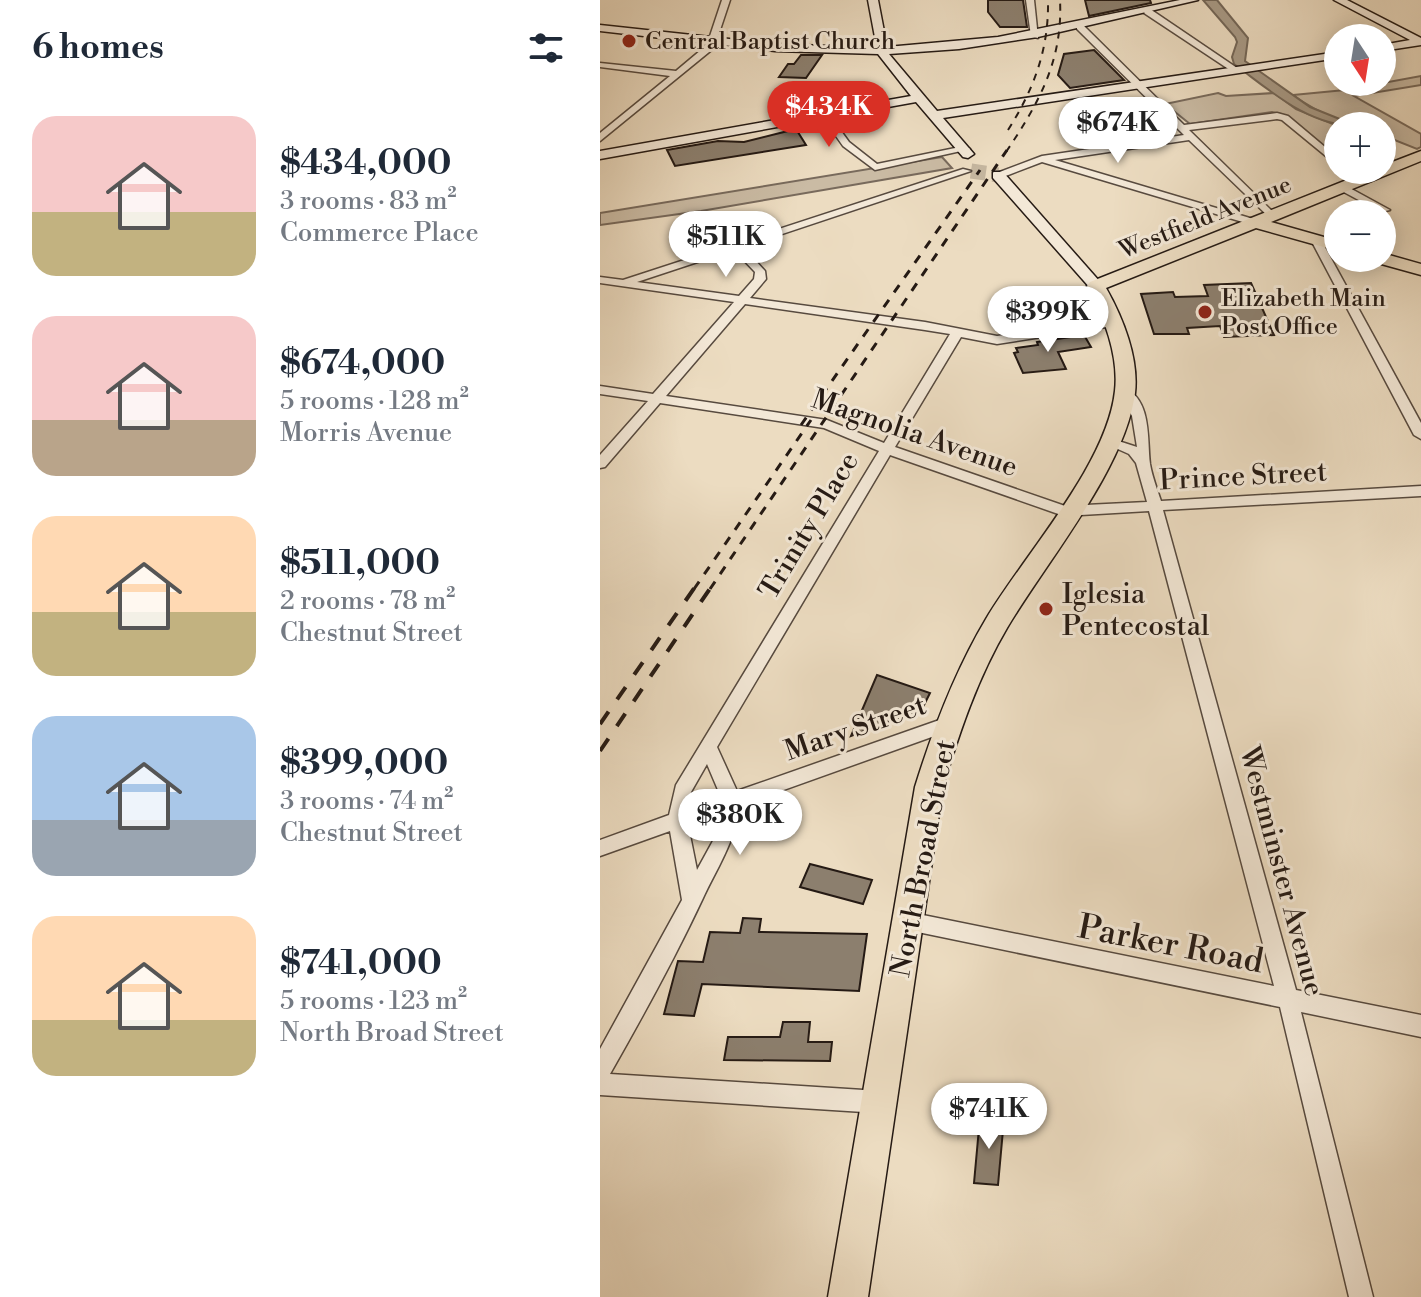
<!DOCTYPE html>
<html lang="en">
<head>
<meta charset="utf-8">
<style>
  :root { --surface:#fff; --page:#f2f2f3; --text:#1f2937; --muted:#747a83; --accent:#d93025 }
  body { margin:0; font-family:"Libre Bodoni",serif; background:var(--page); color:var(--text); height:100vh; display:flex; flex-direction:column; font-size:30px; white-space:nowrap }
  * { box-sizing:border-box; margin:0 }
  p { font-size:26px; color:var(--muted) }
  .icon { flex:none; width:44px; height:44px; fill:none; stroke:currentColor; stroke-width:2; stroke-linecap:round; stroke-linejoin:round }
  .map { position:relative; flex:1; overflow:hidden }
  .details { display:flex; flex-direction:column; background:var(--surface); width:600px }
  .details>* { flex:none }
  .needle { width:52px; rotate:168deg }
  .tools { position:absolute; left:724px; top:24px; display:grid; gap:16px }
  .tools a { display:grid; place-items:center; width:72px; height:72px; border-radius:50%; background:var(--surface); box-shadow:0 4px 20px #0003; font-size:40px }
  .price { position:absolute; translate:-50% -68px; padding:0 18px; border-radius:28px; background:#fff; color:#222; font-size:26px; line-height:52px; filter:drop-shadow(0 2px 4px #0008) }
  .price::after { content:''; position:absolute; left:50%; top:48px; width:24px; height:18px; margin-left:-12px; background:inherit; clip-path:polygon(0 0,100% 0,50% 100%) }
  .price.on { background:var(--accent); color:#fff }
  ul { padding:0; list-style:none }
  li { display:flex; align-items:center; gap:24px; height:200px; padding:0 32px }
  li span { display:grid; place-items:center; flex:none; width:224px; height:160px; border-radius:24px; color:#555 }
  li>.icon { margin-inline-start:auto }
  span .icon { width:96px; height:96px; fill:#fffc; stroke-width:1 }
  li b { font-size:34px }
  h2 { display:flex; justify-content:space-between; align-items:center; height:96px; padding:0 32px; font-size:34px }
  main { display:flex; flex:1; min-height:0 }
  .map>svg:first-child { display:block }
</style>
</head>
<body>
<main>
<section class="details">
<h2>6 homes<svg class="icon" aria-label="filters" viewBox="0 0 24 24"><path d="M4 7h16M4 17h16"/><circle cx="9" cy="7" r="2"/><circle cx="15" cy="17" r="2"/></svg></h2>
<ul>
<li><span style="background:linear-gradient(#f6c9c9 60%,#c2b280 0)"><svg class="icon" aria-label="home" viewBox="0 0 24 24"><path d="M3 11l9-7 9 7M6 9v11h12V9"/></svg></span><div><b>$434,000</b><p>3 rooms · 83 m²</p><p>Commerce Place</p></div></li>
<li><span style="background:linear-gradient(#f6c9c9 65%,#b9a48a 0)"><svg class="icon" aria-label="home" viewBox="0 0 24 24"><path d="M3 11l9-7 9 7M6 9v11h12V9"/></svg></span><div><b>$674,000</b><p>5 rooms · 128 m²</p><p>Morris Avenue</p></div></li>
<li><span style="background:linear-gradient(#ffd9b3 60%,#c2b280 0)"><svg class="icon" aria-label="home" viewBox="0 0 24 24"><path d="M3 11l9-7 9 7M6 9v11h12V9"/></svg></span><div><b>$511,000</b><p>2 rooms · 78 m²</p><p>Chestnut Street</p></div></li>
<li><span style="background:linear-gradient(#a9c7e8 65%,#9aa5b1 0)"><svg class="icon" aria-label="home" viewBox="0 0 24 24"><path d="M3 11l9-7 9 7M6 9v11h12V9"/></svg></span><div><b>$399,000</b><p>3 rooms · 74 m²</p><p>Chestnut Street</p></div></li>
<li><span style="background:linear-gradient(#ffd9b3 65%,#c2b280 0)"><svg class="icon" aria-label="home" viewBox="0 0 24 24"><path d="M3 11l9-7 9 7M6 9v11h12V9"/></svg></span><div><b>$741,000</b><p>5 rooms · 123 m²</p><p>North Broad Street</p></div></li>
</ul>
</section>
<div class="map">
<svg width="821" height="1297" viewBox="0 0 821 1297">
  <rect width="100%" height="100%" fill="#ecdcc1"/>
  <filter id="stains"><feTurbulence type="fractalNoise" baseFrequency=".0025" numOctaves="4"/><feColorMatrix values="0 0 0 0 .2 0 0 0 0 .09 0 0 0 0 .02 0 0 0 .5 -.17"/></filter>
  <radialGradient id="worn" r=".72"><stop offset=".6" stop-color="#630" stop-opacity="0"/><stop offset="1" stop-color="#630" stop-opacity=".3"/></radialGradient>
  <g fill="#cabba4" stroke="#786a5c" stroke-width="2">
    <path d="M821,76V85L754,96L821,134V147L817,149L782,135V126C748,126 720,115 693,95L745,90Z"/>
    <path d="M618,93L626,96L674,93L696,109L738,126V150L731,151L681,114L672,112L590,124L565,104Z"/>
    <path d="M342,157L352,168L101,211L0,225V213Z"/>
  </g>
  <path fill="#a89a86" stroke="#746758" stroke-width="2" d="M603,0H617L648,38L645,61L710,107L757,126C708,126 671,91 634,64L632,57L637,42L635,37Z"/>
  <g fill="#8c7f6e" stroke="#251a14" stroke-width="2">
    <path d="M388,0H423L427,27H400L388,12Z"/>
    <path d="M485,0H550L551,3L489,16Z"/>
    <path d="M494,50L524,80L470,88L458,75L464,54Z"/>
    <path d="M201,55H222L206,78L179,77L188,64H194Z"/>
    <path d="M196,129L206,145L75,166L67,150L118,141L144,142Z"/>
    <path d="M651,283L674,335L624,337L620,326L587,328L589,334H554L541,294L573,292L575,297L608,296L604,285Z"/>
    <path d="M484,335L491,347L458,352L466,369L423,373L414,353L418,352L416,348L438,345L437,342Z"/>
    <path d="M277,675L330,693L322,709L251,736Z"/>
    <path d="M210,864L272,880L263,904L200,887Z"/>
    <path d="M143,918L161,919L159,932L267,934L259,991L102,984L94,1016L64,1014L78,961L103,962L110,932L140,933Z"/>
    <path d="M183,1022H210L208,1042H232L230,1061L124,1060L128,1037H180Z"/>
    <path d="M380,1117L404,1119L398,1185L374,1183Z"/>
  </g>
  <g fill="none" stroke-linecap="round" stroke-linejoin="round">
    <path stroke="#c4b59e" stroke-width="15" stroke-dasharray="15 7" stroke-linecap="butt" d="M371,171L398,175"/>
    <g stroke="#574a3f" stroke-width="3">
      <g id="street">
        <path d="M122,0H130L114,48L0,141V133L70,76L0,67V63L76,71L107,45Z"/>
        <path d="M426,0H434L438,38L431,36Z"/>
        <path d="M547,9H550L640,70L633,72L544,13Z"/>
        <path d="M477,25H483L584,125L677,113L688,116L738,158V166L682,120L677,119L589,130L675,214L676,216L671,219L589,140L455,160L660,221V225L656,226L442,162L403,177H397V173L442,156L584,135L477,29Z"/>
        <path d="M222,113H228L249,142L277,164L365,146L370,149L275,170L243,146L221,115Z"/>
        <path d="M363,169L371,171L143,247L165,271L166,279L150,298L325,322L397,336L513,320L519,323L513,326L397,344L361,337L295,447L465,506L547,502L536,463L529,454L502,442L509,438L537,447L532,416L519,392L525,388C552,401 547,440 550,464C552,476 557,489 561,501L821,486V496L563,510L696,990L821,1015V1037L701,1012L773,1297H749L680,1007L308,930L301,928L298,921L301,914L308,912L674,986L549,511L464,516L290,455L117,747L137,791L348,717L354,719L357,724L354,729L139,806C136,840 117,868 103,898C75,958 43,1016 10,1074L279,1091L287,1094L290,1102L287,1110L279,1113L0,1095V1049L82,900L70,831L0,856V840L69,815L76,785L279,451L224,428L60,403L5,467L0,468V455L48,401L0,394V386L53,394L134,302L0,283V277L23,280ZM134,250L155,272L154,279L139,296L37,282ZM145,304L325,330L350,334L284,443L227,420L66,396ZM107,764L121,797L88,809L91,792ZM121,813L114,839L97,870L88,825Z"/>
        <path d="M742,170H753L765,181L757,183Z"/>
        <path d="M740,186H746L790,210L781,212L740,190Z"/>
        <path d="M716,237L721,240L821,423V439L814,435L711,240Z"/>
      </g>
    </g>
    <g stroke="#251a14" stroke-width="3">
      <g id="secondary">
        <path d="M268,0H278L287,47L398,37L580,0H598L438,37L359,49L289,54L337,111L738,52V58L343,118L374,154L368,158L363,157L316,102L0,159V151L311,96L278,54L175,51L0,31V25L175,44L277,48Z"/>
        <path d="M734,0H747L821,38V45L782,51V45L810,40Z"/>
        <path d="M393,172H403L501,283V289H491L393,178Z"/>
      </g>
    </g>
    <g stroke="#251a14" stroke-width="3">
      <g id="primary">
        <path d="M821,151V161L671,222L738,241V251L656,228L506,288C523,318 539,358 535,393C525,469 446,562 407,628C378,677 359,733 343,787L268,1297H228L315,787C333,729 355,671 386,619C424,555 507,465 515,391C519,356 504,316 487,286L490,282L772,170H782V166Z"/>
        <path d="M782,253L821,264V275L774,262L771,258H782Z"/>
      </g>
    </g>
    <use href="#street" fill="#f3e8d7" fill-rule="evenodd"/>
    <use href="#secondary" fill="#f3e8d7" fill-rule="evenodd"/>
    <use href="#primary" fill="#ecdcc1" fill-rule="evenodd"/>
    <g stroke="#251a14" stroke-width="2" stroke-dasharray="7 7" stroke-linecap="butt">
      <path d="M408,130C434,89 449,49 448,0"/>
      <path d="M406,152C439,103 463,60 460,0"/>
    </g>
    <g stroke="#251a14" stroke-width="3" stroke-dasharray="9 9" stroke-linecap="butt">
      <path d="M201,425L380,170"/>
      <path d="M94,589L211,420"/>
      <path d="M110,589L407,150"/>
    </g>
    <g stroke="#251a14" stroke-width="4" stroke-dasharray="15 15" stroke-linecap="butt">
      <path d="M0,724L95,587"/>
      <path d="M0,751L111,587"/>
    </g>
  </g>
  <g fill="#8f2418" stroke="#f3e8d7" stroke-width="3">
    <circle cx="29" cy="41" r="8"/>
    <circle cx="605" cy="312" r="8"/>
    <circle cx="446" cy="609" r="8"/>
  </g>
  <g text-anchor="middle" stroke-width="6" stroke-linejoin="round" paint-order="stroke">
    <g font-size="24" fill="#251a14" stroke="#f3e8d7" text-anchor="start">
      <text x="45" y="49">Central Baptist Church</text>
      <text x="621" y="306">Elizabeth Main<tspan x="621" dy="28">Post Office</tspan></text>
    </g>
    <g font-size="24" fill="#251a14" stroke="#f3e8d7">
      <text transform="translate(605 217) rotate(-22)" y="8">Westfield Avenue</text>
    </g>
    <g font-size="28" fill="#251a14" stroke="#f3e8d7">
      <text transform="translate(315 432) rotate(19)" y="10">Magnolia Avenue</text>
      <text transform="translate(643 475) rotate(-3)" y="10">Prince Street</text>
      <text transform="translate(208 525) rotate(-59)" y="10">Trinity Place</text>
      <text transform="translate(255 727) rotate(-19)" y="10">Mary Street</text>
      <text transform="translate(322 858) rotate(-79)" y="10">North Broad Street</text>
      <text transform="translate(683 871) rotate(75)" y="10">Westminster Avenue</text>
    </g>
    <g font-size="28" fill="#251a14" stroke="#f3e8d7" text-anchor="start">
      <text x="462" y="603">Iglesia<tspan x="462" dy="32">Pentecostal</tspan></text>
    </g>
    <g font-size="34" fill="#251a14" stroke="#f3e8d7">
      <text transform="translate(571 943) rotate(11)" y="12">Parker Road</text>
    </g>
  </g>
  <rect width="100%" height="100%" filter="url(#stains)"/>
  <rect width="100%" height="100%" fill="url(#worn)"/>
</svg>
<div class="tools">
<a><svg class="needle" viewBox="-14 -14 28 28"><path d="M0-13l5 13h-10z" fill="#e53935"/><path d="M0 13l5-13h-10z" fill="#747a83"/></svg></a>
<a>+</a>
<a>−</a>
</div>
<b class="price on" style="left:229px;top:149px">$434K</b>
<b class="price" style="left:518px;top:165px">$674K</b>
<b class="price" style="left:126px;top:279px">$511K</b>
<b class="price" style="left:448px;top:354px">$399K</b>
<b class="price" style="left:140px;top:857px">$380K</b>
<b class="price" style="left:389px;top:1151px">$741K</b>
</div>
</main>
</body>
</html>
